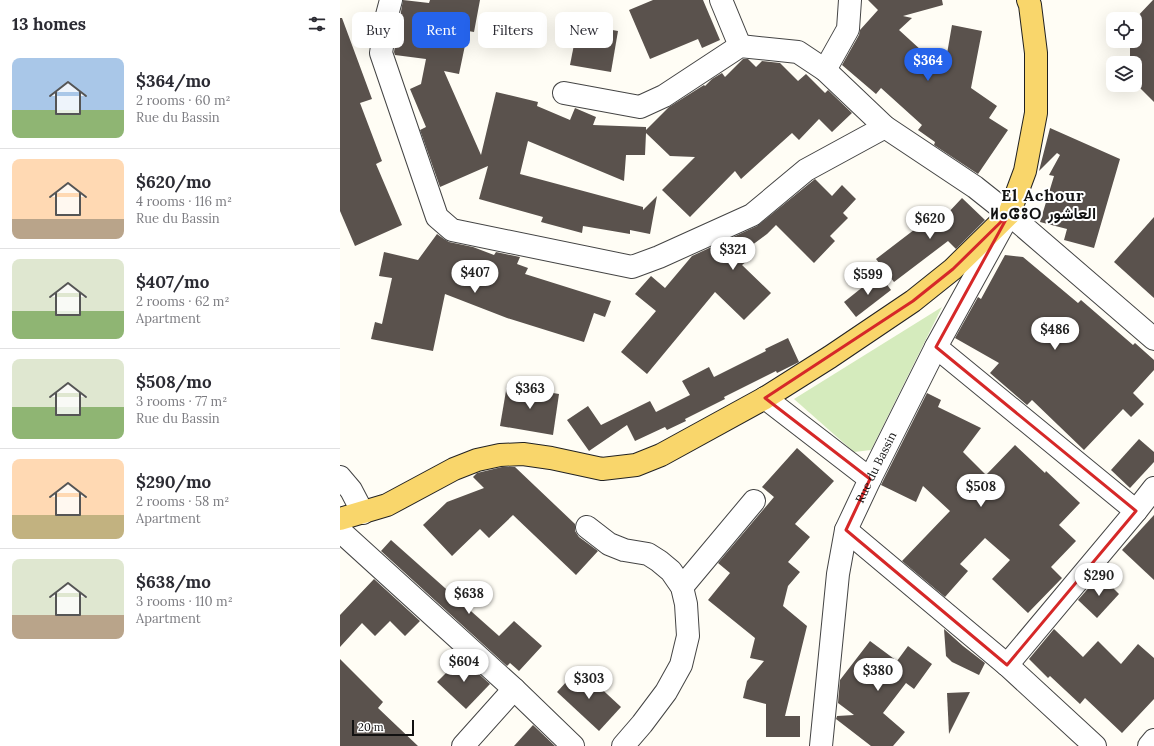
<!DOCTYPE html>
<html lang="en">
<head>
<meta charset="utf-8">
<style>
  :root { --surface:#fff; --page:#f2f2f3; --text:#2b2b33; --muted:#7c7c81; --line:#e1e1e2; --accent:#2563eb }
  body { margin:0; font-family:Lora,Vazirmatn,"Noto Sans Tifinagh",serif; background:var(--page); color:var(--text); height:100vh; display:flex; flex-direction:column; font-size:15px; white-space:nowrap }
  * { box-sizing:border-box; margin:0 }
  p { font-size:13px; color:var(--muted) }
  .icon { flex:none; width:22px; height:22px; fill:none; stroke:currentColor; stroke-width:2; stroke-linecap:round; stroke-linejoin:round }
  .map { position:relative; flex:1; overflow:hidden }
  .sheet { display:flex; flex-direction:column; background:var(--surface); width:340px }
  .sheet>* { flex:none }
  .hud { position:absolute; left:12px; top:12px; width:380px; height:36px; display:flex; gap:8px }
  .buttons { position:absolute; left:766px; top:12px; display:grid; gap:8px }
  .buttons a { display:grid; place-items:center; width:36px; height:36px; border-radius:8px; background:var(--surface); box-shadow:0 4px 16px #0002; font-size:20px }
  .scale { position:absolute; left:12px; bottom:10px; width:62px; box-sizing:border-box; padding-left:4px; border:2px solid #111; border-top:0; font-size:11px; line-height:14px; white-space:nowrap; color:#111; -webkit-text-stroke:3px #fff; paint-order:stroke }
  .price { position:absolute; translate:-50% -34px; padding:0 9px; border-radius:14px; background:#fff; color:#222; font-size:13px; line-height:26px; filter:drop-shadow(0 1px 2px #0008) }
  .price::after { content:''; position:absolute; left:50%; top:24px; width:12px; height:9px; margin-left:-6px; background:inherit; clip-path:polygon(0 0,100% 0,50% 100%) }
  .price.active { background:var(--accent); color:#fff }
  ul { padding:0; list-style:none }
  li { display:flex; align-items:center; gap:12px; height:100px; padding:0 12px }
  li+li { border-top:1px solid var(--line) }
  li span { display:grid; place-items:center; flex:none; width:112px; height:80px; border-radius:8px; color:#555 }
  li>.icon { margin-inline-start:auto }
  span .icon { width:48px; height:48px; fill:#fffc; stroke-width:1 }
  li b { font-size:17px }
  h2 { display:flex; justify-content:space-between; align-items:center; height:48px; padding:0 12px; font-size:17px }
  .chip { padding:0 14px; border-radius:8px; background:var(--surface); box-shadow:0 4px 16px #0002; font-size:14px; line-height:36px }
  .chip.active { background:var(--accent); color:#fff }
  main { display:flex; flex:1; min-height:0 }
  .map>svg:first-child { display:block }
</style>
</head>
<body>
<main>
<section class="sheet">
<h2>13 homes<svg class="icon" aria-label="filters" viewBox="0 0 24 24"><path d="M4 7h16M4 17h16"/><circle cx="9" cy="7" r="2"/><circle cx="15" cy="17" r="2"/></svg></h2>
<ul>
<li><span style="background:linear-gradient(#a9c7e8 65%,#8fb573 0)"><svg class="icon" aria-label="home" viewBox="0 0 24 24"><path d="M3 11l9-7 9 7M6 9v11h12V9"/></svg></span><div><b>$364/mo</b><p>2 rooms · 60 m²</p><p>Rue du Bassin</p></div></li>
<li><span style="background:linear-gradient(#ffd9b3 75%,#b9a48a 0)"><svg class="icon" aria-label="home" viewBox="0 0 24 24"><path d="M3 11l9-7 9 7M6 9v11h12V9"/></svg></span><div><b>$620/mo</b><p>4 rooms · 116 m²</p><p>Rue du Bassin</p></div></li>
<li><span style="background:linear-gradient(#dfe7d0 65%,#8fb573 0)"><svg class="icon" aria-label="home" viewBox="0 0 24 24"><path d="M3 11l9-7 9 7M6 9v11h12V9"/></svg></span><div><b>$407/mo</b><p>2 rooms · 62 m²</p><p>Apartment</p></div></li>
<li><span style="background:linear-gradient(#dfe7d0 60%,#8fb573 0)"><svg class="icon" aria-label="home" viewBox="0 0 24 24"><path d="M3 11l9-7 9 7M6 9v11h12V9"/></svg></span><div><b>$508/mo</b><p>3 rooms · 77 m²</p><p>Rue du Bassin</p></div></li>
<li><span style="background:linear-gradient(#ffd9b3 70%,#c2b280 0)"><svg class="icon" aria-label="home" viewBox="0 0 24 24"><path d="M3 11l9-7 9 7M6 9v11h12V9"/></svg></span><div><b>$290/mo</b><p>2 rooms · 58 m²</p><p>Apartment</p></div></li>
<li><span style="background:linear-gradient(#dfe7d0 70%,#b9a48a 0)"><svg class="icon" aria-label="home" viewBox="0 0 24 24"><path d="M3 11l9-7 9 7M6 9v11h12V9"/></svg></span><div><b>$638/mo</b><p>3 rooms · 110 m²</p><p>Apartment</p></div></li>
</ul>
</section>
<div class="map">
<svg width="814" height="746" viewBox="0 0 814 746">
  <rect width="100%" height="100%" fill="#fffdf5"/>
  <path fill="#d5ebbd" d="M602,307L531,450L514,452L454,399Z"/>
  <g fill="#5a524d">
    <path d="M63,0L89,3L90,0H140L134,32L128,31L119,74L104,71L141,155L156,92L198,102L197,106L230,120L235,108L256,117L253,125L306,127V130L329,107L364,85L365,86L372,79L382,73L385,77L403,59H408L416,67L422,61L440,63L458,81L466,74L485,93L488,90L512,113L492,132L479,119L459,140L452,133L401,179L395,171L350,217L322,190L355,157L330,156L306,133L305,155H286L284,181L188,141L180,174L303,207V210L317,196L310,234L290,230V234L243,226L242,233L201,222L203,217L139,199L148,166L100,187L80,130L86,127L70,89L81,84L86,59L55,55L54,52Z"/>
    <path d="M313,0H363L380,40L362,48L358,39L310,59L289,10Z"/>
    <path d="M528,0H602L603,5L563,16L572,18L559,30L604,71L612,25L642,31L631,88L657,106L649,118L668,130L638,174L594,145L595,142L578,130L582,125L541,88L536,94L502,65L519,35L520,30L538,10Z"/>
    <path d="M813,0H814V102L795,83V63H790V41H795V19Z"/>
    <path d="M0,18H2L32,99L20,103L42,161L36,164L62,225L15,246L0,211Z"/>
    <path d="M238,24L278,31L271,72L230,65Z"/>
    <path d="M710,128L780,159L754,248L724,240L727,229L700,222L714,176L709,175L720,155L717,153L699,171Z"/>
    <path d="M475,179L492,196L502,185L516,199L503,213L508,218L490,236L495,241L474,263L436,225L427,234L400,254L406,262L402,265L431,293L404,320L375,292L307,374L281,352L316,311L295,294L311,276L325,288L352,256L417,226Z"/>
    <path d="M622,198L645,220L616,249L608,241L554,282L536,259L583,223L590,232Z"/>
    <path d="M814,217V298L774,262Z"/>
    <path d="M97,234L104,239L109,242L133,247L154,255L156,252L180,257L177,264L188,268L185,274L271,301L265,317L254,313L244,342L167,318L105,294L93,351L31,339L35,322L42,324L52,278L39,276L44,252L78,260Z"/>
    <path d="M665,255L683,257L738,303L741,300L793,345L795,343L814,360V370L793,393L804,404L791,417L783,409L744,450L692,400L687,405L650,373L659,363L615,338L638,297L641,299Z"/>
    <path d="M539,274L551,290L516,317L504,302Z"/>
    <path d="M448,338L459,362L437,373L436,371L384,397L385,399L345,419L346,421L327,430L325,427L295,441L287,425L249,451L227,420L248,406L261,425L310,401L316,412L350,395L342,381L369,367L374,377L426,351L425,349Z"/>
    <path d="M167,385L219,394L213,435L160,426Z"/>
    <path d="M587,393L601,400L598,407L641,428L623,452L646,475L675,445L705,473L706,471L740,503L719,525L736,541L711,567L722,578L688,613L652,579L670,560L645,538L620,564L628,571L605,597L562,561L610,511L583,486L576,502L541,485Z"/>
    <path d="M799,439L814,452V462L790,488L771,470Z"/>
    <path d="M457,448L494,481L455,524L470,537L448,562L460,572L448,586L443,606L467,626L445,716H460V737H426V704L403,698L407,681L424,661L410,658L415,638L368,600L390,573L378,563L434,497L422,487Z"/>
    <path d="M162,467H175L235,524V531L239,537L258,551L236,575L173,515L149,538L140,529L112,556L83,525L107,502L144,488L133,477L137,473Z"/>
    <path d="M814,515V580L782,550Z"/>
    <path d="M51,540L159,636L174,621L202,646L179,671L170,663L167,666L41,551Z"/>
    <path d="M760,575L779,594L757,618L738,600Z"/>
    <path d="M34,579L80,621L65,636L50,621L35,636L22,623L0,647V615Z"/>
    <path d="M604,629L623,646L645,663L639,675L612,662L606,656Z"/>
    <path d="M714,629L743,657L758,641L781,664L798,644L814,658V699L782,733L745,698L740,704L710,676L708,678L689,659Z"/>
    <path d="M530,641L557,661L568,646L592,664L574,689L566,683L543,713L565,732L553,746H531L496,719L497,716L514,715L498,703L500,680Z"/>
    <path d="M121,658L150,684L126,709L97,682Z"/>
    <path d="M0,659L43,702L38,708L78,746H0Z"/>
    <path d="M239,668L281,707L259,731L217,692Z"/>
    <path d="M630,692L609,734L607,693Z"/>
    <path d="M193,725L215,746H174Z"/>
  </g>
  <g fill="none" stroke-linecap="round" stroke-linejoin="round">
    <g stroke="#444" stroke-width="24">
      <g id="minor">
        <path d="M51,0L47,15L41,53L97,217L112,230L292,267L319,257L412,215L466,170L545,127"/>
        <path d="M381,0L400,46"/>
        <path d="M485,70L508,29L510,0"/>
        <path d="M224,93L300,107L324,96L400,46L458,52L485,70L545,127L635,187L669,214L814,339"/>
        <path d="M596,347L796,511"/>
        <path d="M425,398L530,479"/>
        <path d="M0,477L11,490L23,513"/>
        <path d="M247,527L269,544L284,550L308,554L319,561L331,571L342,587L346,604L348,636L341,665L326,692L302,724L283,746"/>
        <path d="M506,530L667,665L755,746"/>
        <path d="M0,531L174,689L233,746"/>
        <path d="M342,587L414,501"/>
        <path d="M667,665L796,511L814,488"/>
        <path d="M123,746L174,689"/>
        <path id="s1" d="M481,746L498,574L506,530L530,479L596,347L666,220"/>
        <path d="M809,746L814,740"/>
      </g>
    </g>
    <g stroke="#222" stroke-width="24">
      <path id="major" d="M0,519L47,505L114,469L137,460L160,455L183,454L211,458L262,469L296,465L321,455L425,398L490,357L573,301L613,269L669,214L685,171L696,113V53L690,5L688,0"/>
    </g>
    <use href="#minor" stroke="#fff" stroke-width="22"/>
    <use href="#major" stroke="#f9d66b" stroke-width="22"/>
  </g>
  <path fill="none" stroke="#d62828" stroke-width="3" stroke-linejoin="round" d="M669,214L596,347L796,511L667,665L506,530L530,479L425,398L573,301L613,269Z"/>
  <g text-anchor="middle" stroke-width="4" stroke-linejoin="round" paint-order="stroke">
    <g font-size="12" fill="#111" stroke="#fff">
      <text dy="4" stroke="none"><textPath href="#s1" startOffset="287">Rue du Bassin</textPath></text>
    </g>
    <g font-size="16" font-weight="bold" letter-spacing="1" fill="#111" stroke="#fff">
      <text x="703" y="201">El Achour<tspan x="703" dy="18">ⵍⴰⵛⵓⵔ العاشور</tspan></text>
    </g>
  </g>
</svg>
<div class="buttons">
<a><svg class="icon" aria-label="locate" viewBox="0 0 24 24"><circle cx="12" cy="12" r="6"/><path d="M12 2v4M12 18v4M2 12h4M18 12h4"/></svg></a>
<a><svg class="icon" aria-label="layers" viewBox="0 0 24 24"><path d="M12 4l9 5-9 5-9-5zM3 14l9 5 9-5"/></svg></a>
</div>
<div class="scale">20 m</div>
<b class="price active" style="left:588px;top:82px">$364</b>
<b class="price" style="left:590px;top:240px">$620</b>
<b class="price" style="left:393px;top:271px">$321</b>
<b class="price" style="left:135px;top:294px">$407</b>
<b class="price" style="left:528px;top:296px">$599</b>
<b class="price" style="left:715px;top:351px">$486</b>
<b class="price" style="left:190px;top:410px">$363</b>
<b class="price" style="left:641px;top:508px">$508</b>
<b class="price" style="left:759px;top:597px">$290</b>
<b class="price" style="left:129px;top:615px">$638</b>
<b class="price" style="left:124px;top:683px">$604</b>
<b class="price" style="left:538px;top:692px">$380</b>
<b class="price" style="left:249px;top:700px">$303</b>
<div class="hud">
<a class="chip">Buy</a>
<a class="chip active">Rent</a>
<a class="chip">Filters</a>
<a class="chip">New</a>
</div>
</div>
</main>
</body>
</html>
